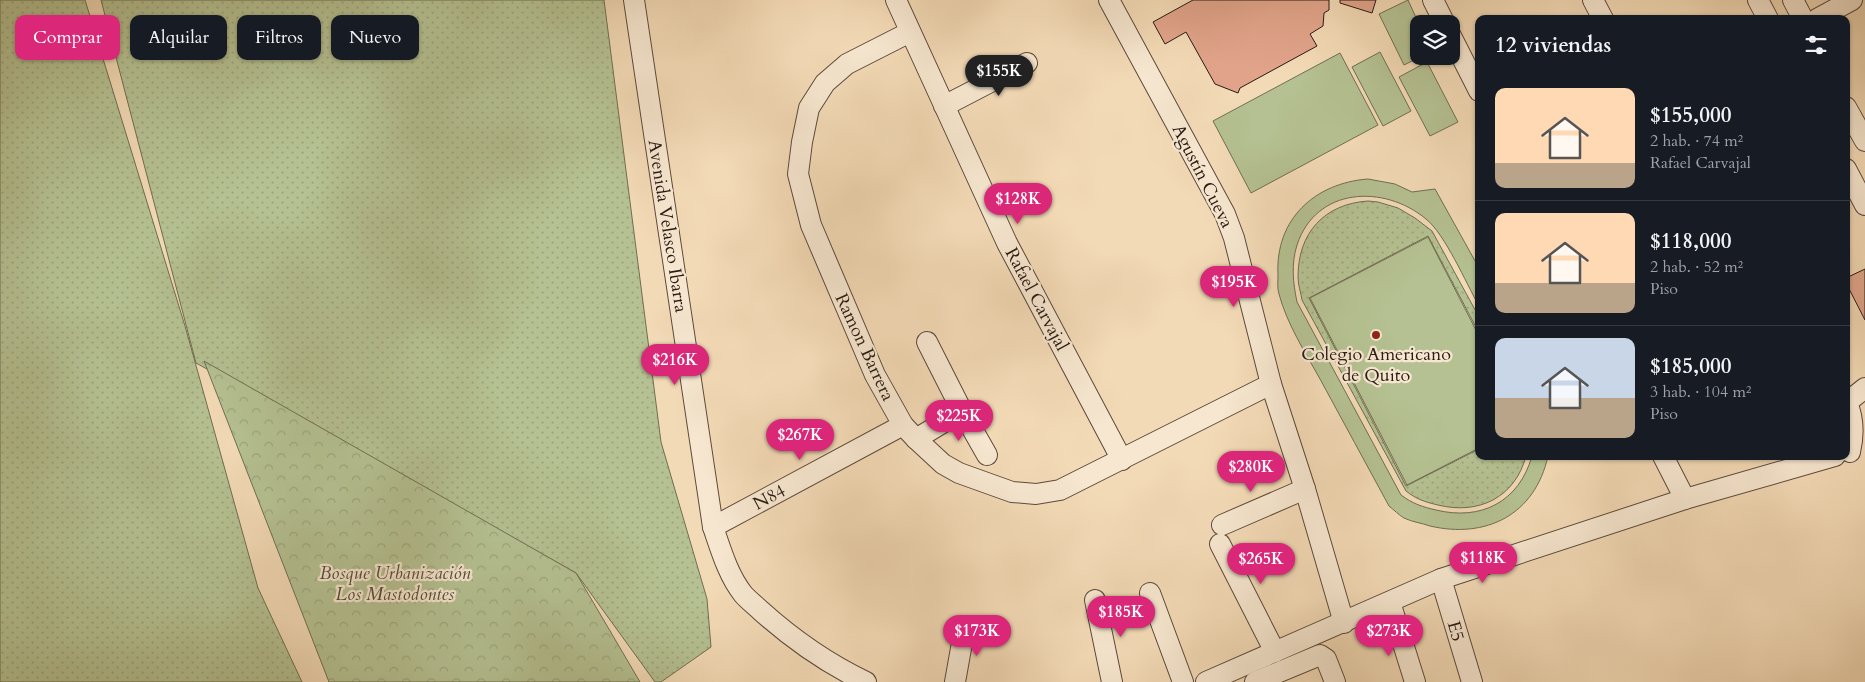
<!DOCTYPE html>
<html lang="es">
<head>
<meta charset="utf-8">
<style>
  :root { --surface:#171b24; --page:#20242c; --text:#f1f3f6; --muted:#9ea1a6; --line:#363941; --accent:#db2777 }
  body { margin:0; font-family:Cardo,serif; background:var(--page); color:var(--text); height:100vh; display:flex; flex-direction:column; font-size:19px; white-space:nowrap }
  * { box-sizing:border-box; margin:0 }
  p { font-size:16px; color:var(--muted) }
  .icon { flex:none; width:28px; height:28px; fill:none; stroke:currentColor; stroke-width:2; stroke-linecap:round; stroke-linejoin:round }
  .map { position:relative; flex:1; overflow:hidden }
  .details { position:absolute; left:1475px; top:15px; width:375px; height:445px; display:flex; flex-direction:column; background:var(--surface); border-radius:10px; box-shadow:0 1px 4px #0004 }
  .details>* { flex:none }
  .banner { position:absolute; left:15px; top:15px; width:475px; height:45px; display:flex; gap:10px }
  .tools { position:absolute; left:1410px; top:15px; display:grid; gap:10px }
  .tools a { display:grid; place-items:center; width:50px; height:50px; border-radius:10px; background:var(--surface); box-shadow:0 1px 4px #0004; font-size:25px }
  .price { position:absolute; translate:-50% -42px; padding:0 11px; border-radius:18px; background:var(--accent); color:#fff; font-size:16px; line-height:32px; filter:drop-shadow(0 1px 2px #0008) }
  .price::after { content:''; position:absolute; left:50%; top:30px; width:15px; height:11px; margin-left:-8px; background:inherit; clip-path:polygon(0 0,100% 0,50% 100%) }
  .price.active { background:#222; color:#fff }
  ul { padding:0; list-style:none }
  li { display:flex; align-items:center; gap:15px; height:125px; padding:0 20px }
  li+li { border-top:1px solid var(--line) }
  li span { display:grid; place-items:center; flex:none; width:140px; height:100px; border-radius:10px; color:#555 }
  li>.icon { margin-inline-start:auto }
  span .icon { width:60px; height:60px; fill:#fffc; stroke-width:1 }
  li b { font-size:21px }
  h2 { display:flex; justify-content:space-between; align-items:center; height:60px; padding:0 20px; font-size:21px }
  .pill { padding:0 18px; border-radius:10px; background:var(--surface); box-shadow:0 1px 4px #0004; font-size:18px; line-height:45px }
  .pill.active { background:var(--accent); color:#fff }
  .map>svg:first-child { display:block }
</style>
</head>
<body>
<div class="map">
<svg width="1865" height="682" viewBox="0 0 1865 682">
  <defs>
    <pattern id="grass-dots" width="8" height="8" patternUnits="userSpaceOnUse" patternTransform="scale(1.25)"><rect width="8" height="8" fill="#b5c192"/><path d="M2 2h.1M6 6h.1" fill="none" stroke="#9ca57d" stroke-width="1.8" stroke-linecap="round"/></pattern>
    <pattern id="forest-crowns" width="20" height="18" patternUnits="userSpaceOnUse" patternTransform="scale(1.25)"><rect width="20" height="18" fill="#b5c192"/><path d="M2 6a3 3 0 1 1 6 0M12 15a3 3 0 1 1 6 0" fill="none" stroke="#9ca57d"/></pattern>
  </defs>
  <rect width="100%" height="100%" fill="#f3dab6"/>
  <filter id="stains"><feTurbulence type="fractalNoise" baseFrequency=".004" numOctaves="4"/><feColorMatrix values="0 0 0 0 .2 0 0 0 0 .09 0 0 0 0 .02 0 0 0 .5 -.17"/></filter>
  <radialGradient id="worn" r=".72"><stop offset=".6" stop-color="#630" stop-opacity="0"/><stop offset="1" stop-color="#630" stop-opacity=".3"/></radialGradient>
  <g fill="url(#grass-dots)" stroke="#6f6e52">
    <path d="M0,0H85L185,326L258,588L302,682H0Z"/>
    <path d="M101,0H604L661,442L707,599L711,647L661,682H655L576,573L196,363Z"/>
    <path d="M1368,201L1378,202L1398,208L1415,218L1432,231L1479,317V333L1428,236L1309,298L1406,486L1479,449V456H1526C1515,498 1478,515 1438,505C1425,502 1416,499 1406,491L1302,300C1301,293 1298,285 1298,277C1298,233 1324,204 1368,201Z"/>
  </g>
  <path fill="url(#forest-crowns)" stroke="#6f6e52" d="M204,361L576,573L640,682H329Z"/>
  <g fill="#b5c192" stroke="#6f6e52">
    <path d="M1408,0L1419,24V56H1422L1404,65L1379,14Z"/>
    <path d="M1380,52L1411,111L1383,126L1352,67Z"/>
    <path d="M1340,53L1378,125L1251,193L1213,121Z"/>
    <path d="M1427,62L1458,122L1430,136L1399,77Z"/>
    <path d="M1368,179L1395,184L1412,192L1435,189L1479,268V306C1466,283 1445,234 1426,219C1384,184 1316,187 1297,245C1291,264 1293,283 1297,302L1401,495C1413,504 1423,507 1436,510C1481,521 1519,502 1532,456H1548C1535,515 1486,539 1430,526C1422,523 1412,522 1404,518C1399,515 1394,510 1389,506C1366,464 1343,421 1320,379C1305,352 1287,324 1279,294C1277,288 1278,281 1278,275C1275,219 1315,183 1368,179Z"/>
    <path d="M1428,237L1479,336V448L1407,485L1310,298Z"/>
  </g>
  <g fill="#e1a48b" stroke="#291a13">
    <path d="M1193,0H1329V10L1324,13L1323,26L1310,34L1317,46L1240,88L1238,93L1215,84L1186,32L1165,44L1153,22Z"/>
    <path d="M1340,0H1376L1372,13L1340,3Z"/>
    <path d="M1865,269V320L1846,283V278Z"/>
  </g>
  <g fill="none" stroke-linecap="round" stroke-linejoin="round">
    <g stroke="#5c4a3c" stroke-width="22">
      <g id="minor">
        <path d="M634,0L713,527C721,550 728,575 743,594C748,600 755,605 760,610C791,638 828,664 866,682"/>
        <path d="M896,0L1007,243L1122,460"/>
        <path d="M1109,0L1225,214L1234,238L1271,384L1305,489L1344,623"/>
        <path d="M1433,0L1445,24"/>
        <path d="M1593,0L1603,19"/>
        <path d="M1758,0L1768,19"/>
        <path d="M1793,0L1803,19"/>
        <path d="M1817,19L1852,0"/>
        <path d="M910,32L847,64L825,83L809,108L802,142L798,174L811,225L875,375L903,425L916,439L943,464L959,473L1012,492L1036,494L1060,490L1271,384"/>
        <path d="M1451,36L1479,91"/>
        <path d="M944,106L1027,63"/>
        <path d="M1846,107L1865,141"/>
        <path d="M1846,169L1865,205"/>
        <path d="M1846,403L1865,388"/>
        <path d="M1847,403C1854,419 1854,435 1850,452"/>
        <path d="M962,411L987,455"/>
        <path d="M916,439L962,411L927,342"/>
        <path d="M1663,456L1685,499"/>
        <path d="M1222,525L1305,489"/>
        <path d="M713,527L903,425"/>
        <path d="M1220,544L1275,652"/>
        <path d="M1441,579L1472,682"/>
        <path d="M1150,593L1183,682"/>
        <path d="M1095,600L1112,682"/>
        <path d="M1390,602L1415,682"/>
        <path d="M955,682L965,626"/>
        <path d="M1206,682L1441,579L1685,499L1835,456"/>
        <path d="M1255,682L1320,655L1326,659L1335,682"/>
      </g>
    </g>
    <use href="#minor" stroke="#f7e7d0" stroke-width="20"/>
  </g>
  <circle fill="#8f2418" stroke="#f7e7d0" stroke-width="2" cx="1376" cy="335" r="5"/>
  <g text-anchor="middle" stroke-width="4.5" stroke-linejoin="round" paint-order="stroke">
    <g font-size="18" fill="#291a13" stroke="#f7e7d0">
      <text transform="translate(1203 176) rotate(63)" y="6">Agustín Cueva</text>
      <text transform="translate(668 226) rotate(81)" y="6">Avenida Velasco Ibarra</text>
      <text transform="translate(1037 299) rotate(62)" y="6">Rafael Carvajal</text>
      <text transform="translate(865 347) rotate(65)" y="6">Ramon Barrera</text>
      <text transform="translate(769 497) rotate(-28)" y="6">N84</text>
      <text transform="translate(1456 631) rotate(74)" y="6">E5</text>
    </g>
    <g font-size="18" fill="#291a13" stroke="#f7e7d0">
      <text x="1376" y="360">Colegio Americano<tspan x="1376" dy="21">de Quito</tspan></text>
    </g>
    <g font-size="18" font-style="italic" fill="#534c39" stroke="#f7e7d0">
      <text x="395" y="579">Bosque Urbanización<tspan x="395" dy="21">Los Mastodontes</tspan></text>
    </g>
  </g>
  <rect width="100%" height="100%" filter="url(#stains)"/>
  <rect width="100%" height="100%" fill="url(#worn)"/>
</svg>
<div class="tools">
<a><svg class="icon" aria-label="layers" viewBox="0 0 24 24"><path d="M12 4l9 5-9 5-9-5zM3 14l9 5 9-5"/></svg></a>
</div>
<b class="price active" style="left:999px;top:97px">$155K</b>
<b class="price" style="left:1018px;top:225px">$128K</b>
<b class="price" style="left:1234px;top:308px">$195K</b>
<b class="price" style="left:675px;top:386px">$216K</b>
<b class="price" style="left:959px;top:442px">$225K</b>
<b class="price" style="left:800px;top:461px">$267K</b>
<b class="price" style="left:1251px;top:493px">$280K</b>
<b class="price" style="left:1483px;top:584px">$118K</b>
<b class="price" style="left:1261px;top:585px">$265K</b>
<b class="price" style="left:1121px;top:638px">$185K</b>
<b class="price" style="left:977px;top:657px">$173K</b>
<b class="price" style="left:1389px;top:657px">$273K</b>
<div class="banner">
<a class="pill active">Comprar</a>
<a class="pill">Alquilar</a>
<a class="pill">Filtros</a>
<a class="pill">Nuevo</a>
</div>
<section class="details">
<h2>12 viviendas<svg class="icon" aria-label="filters" viewBox="0 0 24 24"><path d="M4 7h16M4 17h16"/><circle cx="9" cy="7" r="2"/><circle cx="15" cy="17" r="2"/></svg></h2>
<ul>
<li><span style="background:linear-gradient(#ffd9b3 75%,#b9a48a 0)"><svg class="icon" aria-label="home" viewBox="0 0 24 24"><path d="M3 11l9-7 9 7M6 9v11h12V9"/></svg></span><div><b>$155,000</b><p>2 hab. · 74 m²</p><p>Rafael Carvajal</p></div></li>
<li><span style="background:linear-gradient(#ffd9b3 70%,#b9a48a 0)"><svg class="icon" aria-label="home" viewBox="0 0 24 24"><path d="M3 11l9-7 9 7M6 9v11h12V9"/></svg></span><div><b>$118,000</b><p>2 hab. · 52 m²</p><p>Piso</p></div></li>
<li><span style="background:linear-gradient(#c9d6e8 60%,#b9a48a 0)"><svg class="icon" aria-label="home" viewBox="0 0 24 24"><path d="M3 11l9-7 9 7M6 9v11h12V9"/></svg></span><div><b>$185,000</b><p>3 hab. · 104 m²</p><p>Piso</p></div></li>
</ul>
</section>
</div>
</body>
</html>
